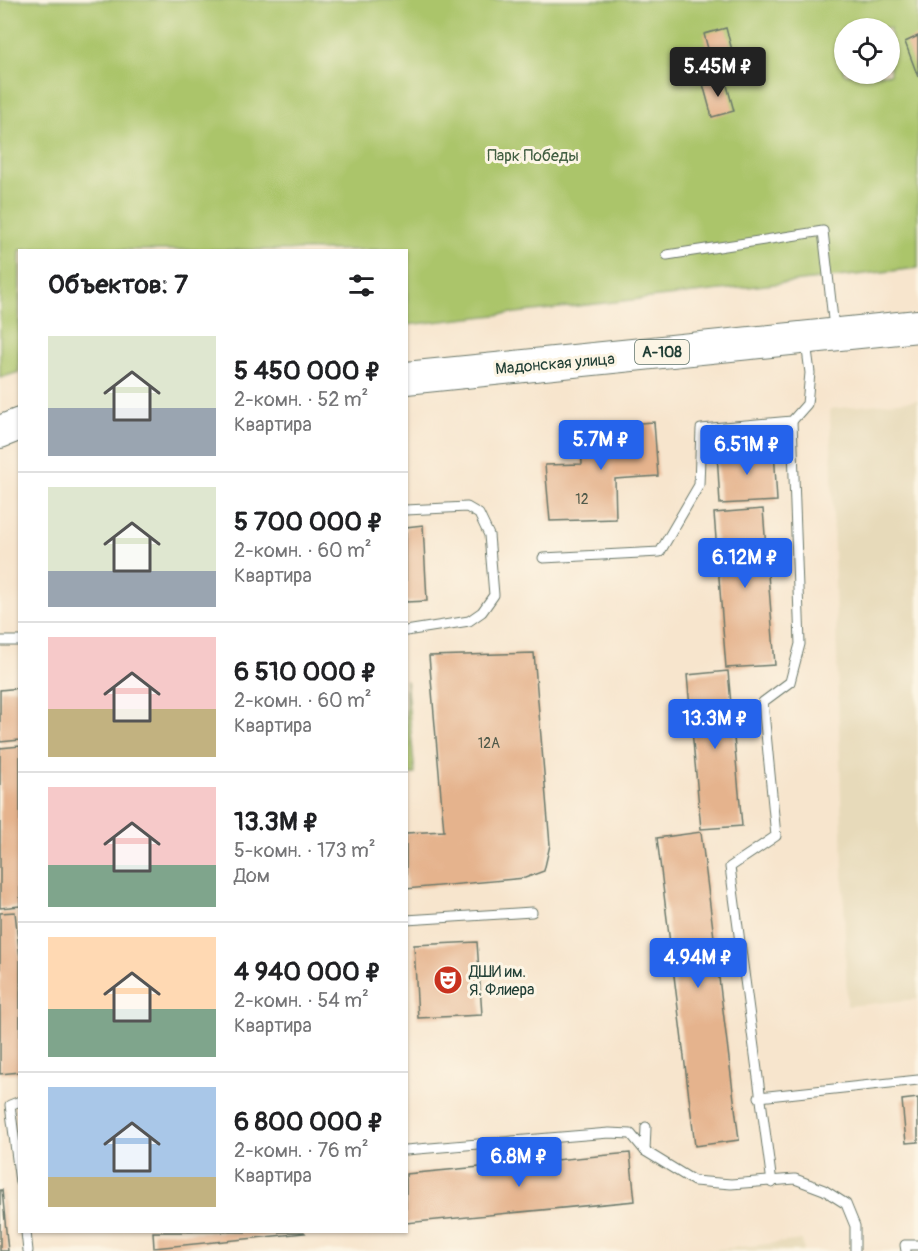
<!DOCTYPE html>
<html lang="ru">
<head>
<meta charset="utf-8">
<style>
  :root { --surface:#fff; --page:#f6f6f6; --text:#202124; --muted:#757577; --line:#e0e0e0; --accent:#2563eb }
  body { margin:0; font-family:Pangolin,sans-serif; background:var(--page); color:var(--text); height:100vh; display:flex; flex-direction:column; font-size:22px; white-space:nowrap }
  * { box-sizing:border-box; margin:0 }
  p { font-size:20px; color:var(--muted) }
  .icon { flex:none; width:33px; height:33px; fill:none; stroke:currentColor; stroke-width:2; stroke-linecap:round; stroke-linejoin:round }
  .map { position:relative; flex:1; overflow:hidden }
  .panel { position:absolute; left:18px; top:249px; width:390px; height:984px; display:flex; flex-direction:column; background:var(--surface); border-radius:0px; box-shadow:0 2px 4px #0004 }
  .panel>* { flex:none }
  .fabs { position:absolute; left:834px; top:18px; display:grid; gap:12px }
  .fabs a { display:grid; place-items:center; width:66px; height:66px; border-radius:50%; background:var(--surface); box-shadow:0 2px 4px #0004; font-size:30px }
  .price { position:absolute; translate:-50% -51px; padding:0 14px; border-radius:6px; background:var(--accent); color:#fff; font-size:20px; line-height:39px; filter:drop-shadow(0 2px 3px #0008) }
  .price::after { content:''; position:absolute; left:50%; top:36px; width:18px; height:14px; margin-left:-9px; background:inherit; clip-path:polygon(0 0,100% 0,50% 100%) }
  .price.selected { background:#222; color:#fff }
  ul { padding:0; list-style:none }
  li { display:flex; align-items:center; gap:18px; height:150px; padding:0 30px }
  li+li { border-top:2px solid var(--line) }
  li span { display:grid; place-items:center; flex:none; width:168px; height:120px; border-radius:0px; color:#555 }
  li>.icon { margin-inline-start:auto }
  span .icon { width:72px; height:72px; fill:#fffc; stroke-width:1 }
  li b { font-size:26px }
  h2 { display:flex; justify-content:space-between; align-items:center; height:72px; padding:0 30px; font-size:26px }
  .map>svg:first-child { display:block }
</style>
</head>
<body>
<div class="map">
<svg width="918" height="1251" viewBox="0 0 918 1251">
  <rect width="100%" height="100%" fill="#fcf5e5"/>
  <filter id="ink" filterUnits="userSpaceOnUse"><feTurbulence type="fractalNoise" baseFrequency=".0167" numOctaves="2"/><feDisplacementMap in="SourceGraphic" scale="12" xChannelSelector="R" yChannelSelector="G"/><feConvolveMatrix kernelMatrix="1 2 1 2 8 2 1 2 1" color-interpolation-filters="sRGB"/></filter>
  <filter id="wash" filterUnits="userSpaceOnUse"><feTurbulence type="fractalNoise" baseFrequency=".008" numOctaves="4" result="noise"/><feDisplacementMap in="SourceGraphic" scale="24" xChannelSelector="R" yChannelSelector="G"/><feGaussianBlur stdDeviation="1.35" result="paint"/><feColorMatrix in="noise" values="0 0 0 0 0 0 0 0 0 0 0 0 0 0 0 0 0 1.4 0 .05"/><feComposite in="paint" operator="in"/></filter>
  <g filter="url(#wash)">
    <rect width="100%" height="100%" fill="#f7e5cd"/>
    <g fill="#e7daba">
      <path d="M918,400V999L847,1006L830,409Z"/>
      <path d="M802,1240L804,1251H706Z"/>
    </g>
    <g fill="#abc56b" stroke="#658150" stroke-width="1.5" fill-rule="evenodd">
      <path d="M0,0H918V268L407,325L406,250H20L19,372L0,378ZM844,28H890V74H844Z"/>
      <path d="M406,680L415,774H406Z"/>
    </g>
    <g id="blocks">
      <g fill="#e5b38d">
        <path d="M726,28L735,61L713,67L704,34Z"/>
        <path d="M918,36V77L905,42Z"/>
        <path d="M725,78L734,111L712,117L703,84Z"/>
        <path d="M654,422L658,476L615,479L616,519L550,521L545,465L582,464L580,427Z"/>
        <path d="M774,449L777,501L720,504L717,452Z"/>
        <path d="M763,509L775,665L726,668L714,513Z"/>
        <path d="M423,525L427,601L406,602V527Z"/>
        <path d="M534,653L550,845L544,871L525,878L406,889V833L444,831L429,656Z"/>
        <path d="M728,671L742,826L701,829L687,675Z"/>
        <path d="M20,688V740L0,742V690Z"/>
        <path d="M20,746V906L0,908V748Z"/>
        <path d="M701,832L739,1140L695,1146L657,838Z"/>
        <path d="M15,912L20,958V1072L0,1074V913Z"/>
        <path d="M477,942L482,1015L418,1018L414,945Z"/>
        <path d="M918,1098V1142L906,1143L902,1100Z"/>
        <path d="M630,1153L635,1201L406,1223V1174Z"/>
        <path d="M0,1190H2L8,1251H0Z"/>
        <path d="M153,1232H304L305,1233L154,1248Z"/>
      </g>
    </g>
  </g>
  <g filter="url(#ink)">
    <use href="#blocks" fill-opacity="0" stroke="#6b786a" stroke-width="1.5"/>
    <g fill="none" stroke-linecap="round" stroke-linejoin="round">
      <g stroke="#6b786a" stroke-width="11">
        <g id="service">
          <path d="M667,255L823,231L834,328"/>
          <path d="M406,510L467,507L479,514L489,535L494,595L482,612L469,621L406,631"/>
          <path d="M543,558L660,552L699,485L701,429L792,421L807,404L810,373L806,342"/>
          <path d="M0,641H20"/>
          <path d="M406,920L532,912"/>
          <path d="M759,1097L918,1080"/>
          <path d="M20,1101L10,1105L20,1182"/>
          <path d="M646,1127L645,1151L694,1181L731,1184L795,1179L824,1190L846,1204L855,1226V1251"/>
          <path d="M406,1150L609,1133L631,1134L645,1151"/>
          <path d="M772,1183L730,867L776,836L763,702L790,682L800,644L792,421"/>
          <path d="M26,1232L28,1251"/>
          <path d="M906,1251L905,1245H918"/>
        </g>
      </g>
      <g stroke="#6b786a" stroke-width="34">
        <g id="trunk">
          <path d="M406,378L918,326"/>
          <path d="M0,432L20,424"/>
        </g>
      </g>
      <use href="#service" stroke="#fff" stroke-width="9"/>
      <use href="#trunk" stroke="#fff" stroke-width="32"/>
    </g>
  </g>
  <defs>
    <g id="theatre-disc" transform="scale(1.5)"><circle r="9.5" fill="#c8321e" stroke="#fcf5e5"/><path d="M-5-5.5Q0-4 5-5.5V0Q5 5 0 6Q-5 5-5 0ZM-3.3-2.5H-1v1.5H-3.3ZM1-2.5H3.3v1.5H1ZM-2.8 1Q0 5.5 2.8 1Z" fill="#fff"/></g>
  </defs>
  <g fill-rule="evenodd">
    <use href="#theatre-disc" x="448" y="980"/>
  </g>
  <g text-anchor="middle" stroke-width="6" stroke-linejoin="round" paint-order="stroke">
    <g font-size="14" fill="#505a4a">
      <text x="582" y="504">12</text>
      <text x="489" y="748">12А</text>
    </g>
    <rect fill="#fcf5e5" stroke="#617469" stroke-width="1.5" x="635" y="340" width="54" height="24" rx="4.5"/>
    <g font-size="15" font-weight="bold" fill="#1f3d34">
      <text x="662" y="357">А-108</text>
    </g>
    <g font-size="16" fill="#425f42" stroke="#fcf5e5">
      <text x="533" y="161">Парк Победы</text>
    </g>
    <g font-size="16" fill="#1f3d34" stroke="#fcf5e5">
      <text transform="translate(555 363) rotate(-5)" y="6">Мадонская улица</text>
    </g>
    <g font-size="16" fill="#1f3d34" stroke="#fcf5e5" text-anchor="start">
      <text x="469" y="977">ДШИ им.<tspan x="469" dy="18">Я. Флиера</tspan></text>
    </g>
  </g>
</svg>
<div class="fabs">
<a><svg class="icon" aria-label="locate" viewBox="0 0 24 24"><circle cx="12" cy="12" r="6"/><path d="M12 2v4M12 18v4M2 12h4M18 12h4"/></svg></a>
</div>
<b class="price selected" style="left:718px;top:98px">5.45M ₽</b>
<b class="price" style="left:601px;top:471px">5.7M ₽</b>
<b class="price" style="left:747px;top:476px">6.51M ₽</b>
<b class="price" style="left:745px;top:589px">6.12M ₽</b>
<b class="price" style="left:715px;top:750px">13.3M ₽</b>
<b class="price" style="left:698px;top:989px">4.94M ₽</b>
<b class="price" style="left:519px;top:1188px">6.8M ₽</b>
<section class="panel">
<h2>Объектов: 7<svg class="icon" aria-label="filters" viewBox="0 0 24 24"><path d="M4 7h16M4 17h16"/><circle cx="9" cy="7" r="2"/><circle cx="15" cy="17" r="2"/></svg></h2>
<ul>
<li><span style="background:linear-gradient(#dfe7d0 60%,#9aa5b1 0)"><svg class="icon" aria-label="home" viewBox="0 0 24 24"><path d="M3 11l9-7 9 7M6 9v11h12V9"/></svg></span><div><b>5 450 000 ₽</b><p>2-комн. · 52 m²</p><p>Квартира</p></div></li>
<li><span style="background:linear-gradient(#dfe7d0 70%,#9aa5b1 0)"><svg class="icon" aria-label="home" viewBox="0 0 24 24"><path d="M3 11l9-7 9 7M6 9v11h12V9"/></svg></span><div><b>5 700 000 ₽</b><p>2-комн. · 60 m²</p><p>Квартира</p></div></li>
<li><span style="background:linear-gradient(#f6c9c9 60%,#c2b280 0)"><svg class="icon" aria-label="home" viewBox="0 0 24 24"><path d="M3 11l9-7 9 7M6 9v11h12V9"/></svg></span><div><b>6 510 000 ₽</b><p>2-комн. · 60 m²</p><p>Квартира</p></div></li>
<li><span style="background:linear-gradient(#f6c9c9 65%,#7fa58c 0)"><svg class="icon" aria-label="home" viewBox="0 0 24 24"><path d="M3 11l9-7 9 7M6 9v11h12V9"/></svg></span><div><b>13.3M ₽</b><p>5-комн. · 173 m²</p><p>Дом</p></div></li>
<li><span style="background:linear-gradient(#ffd9b3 60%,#7fa58c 0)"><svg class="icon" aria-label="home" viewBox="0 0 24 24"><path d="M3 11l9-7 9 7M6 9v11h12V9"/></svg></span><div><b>4 940 000 ₽</b><p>2-комн. · 54 m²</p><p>Квартира</p></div></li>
<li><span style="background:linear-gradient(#a9c7e8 75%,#c2b280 0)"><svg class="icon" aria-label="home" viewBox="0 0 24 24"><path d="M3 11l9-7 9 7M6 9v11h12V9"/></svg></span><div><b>6 800 000 ₽</b><p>2-комн. · 76 m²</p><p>Квартира</p></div></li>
</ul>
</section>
</div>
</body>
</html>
